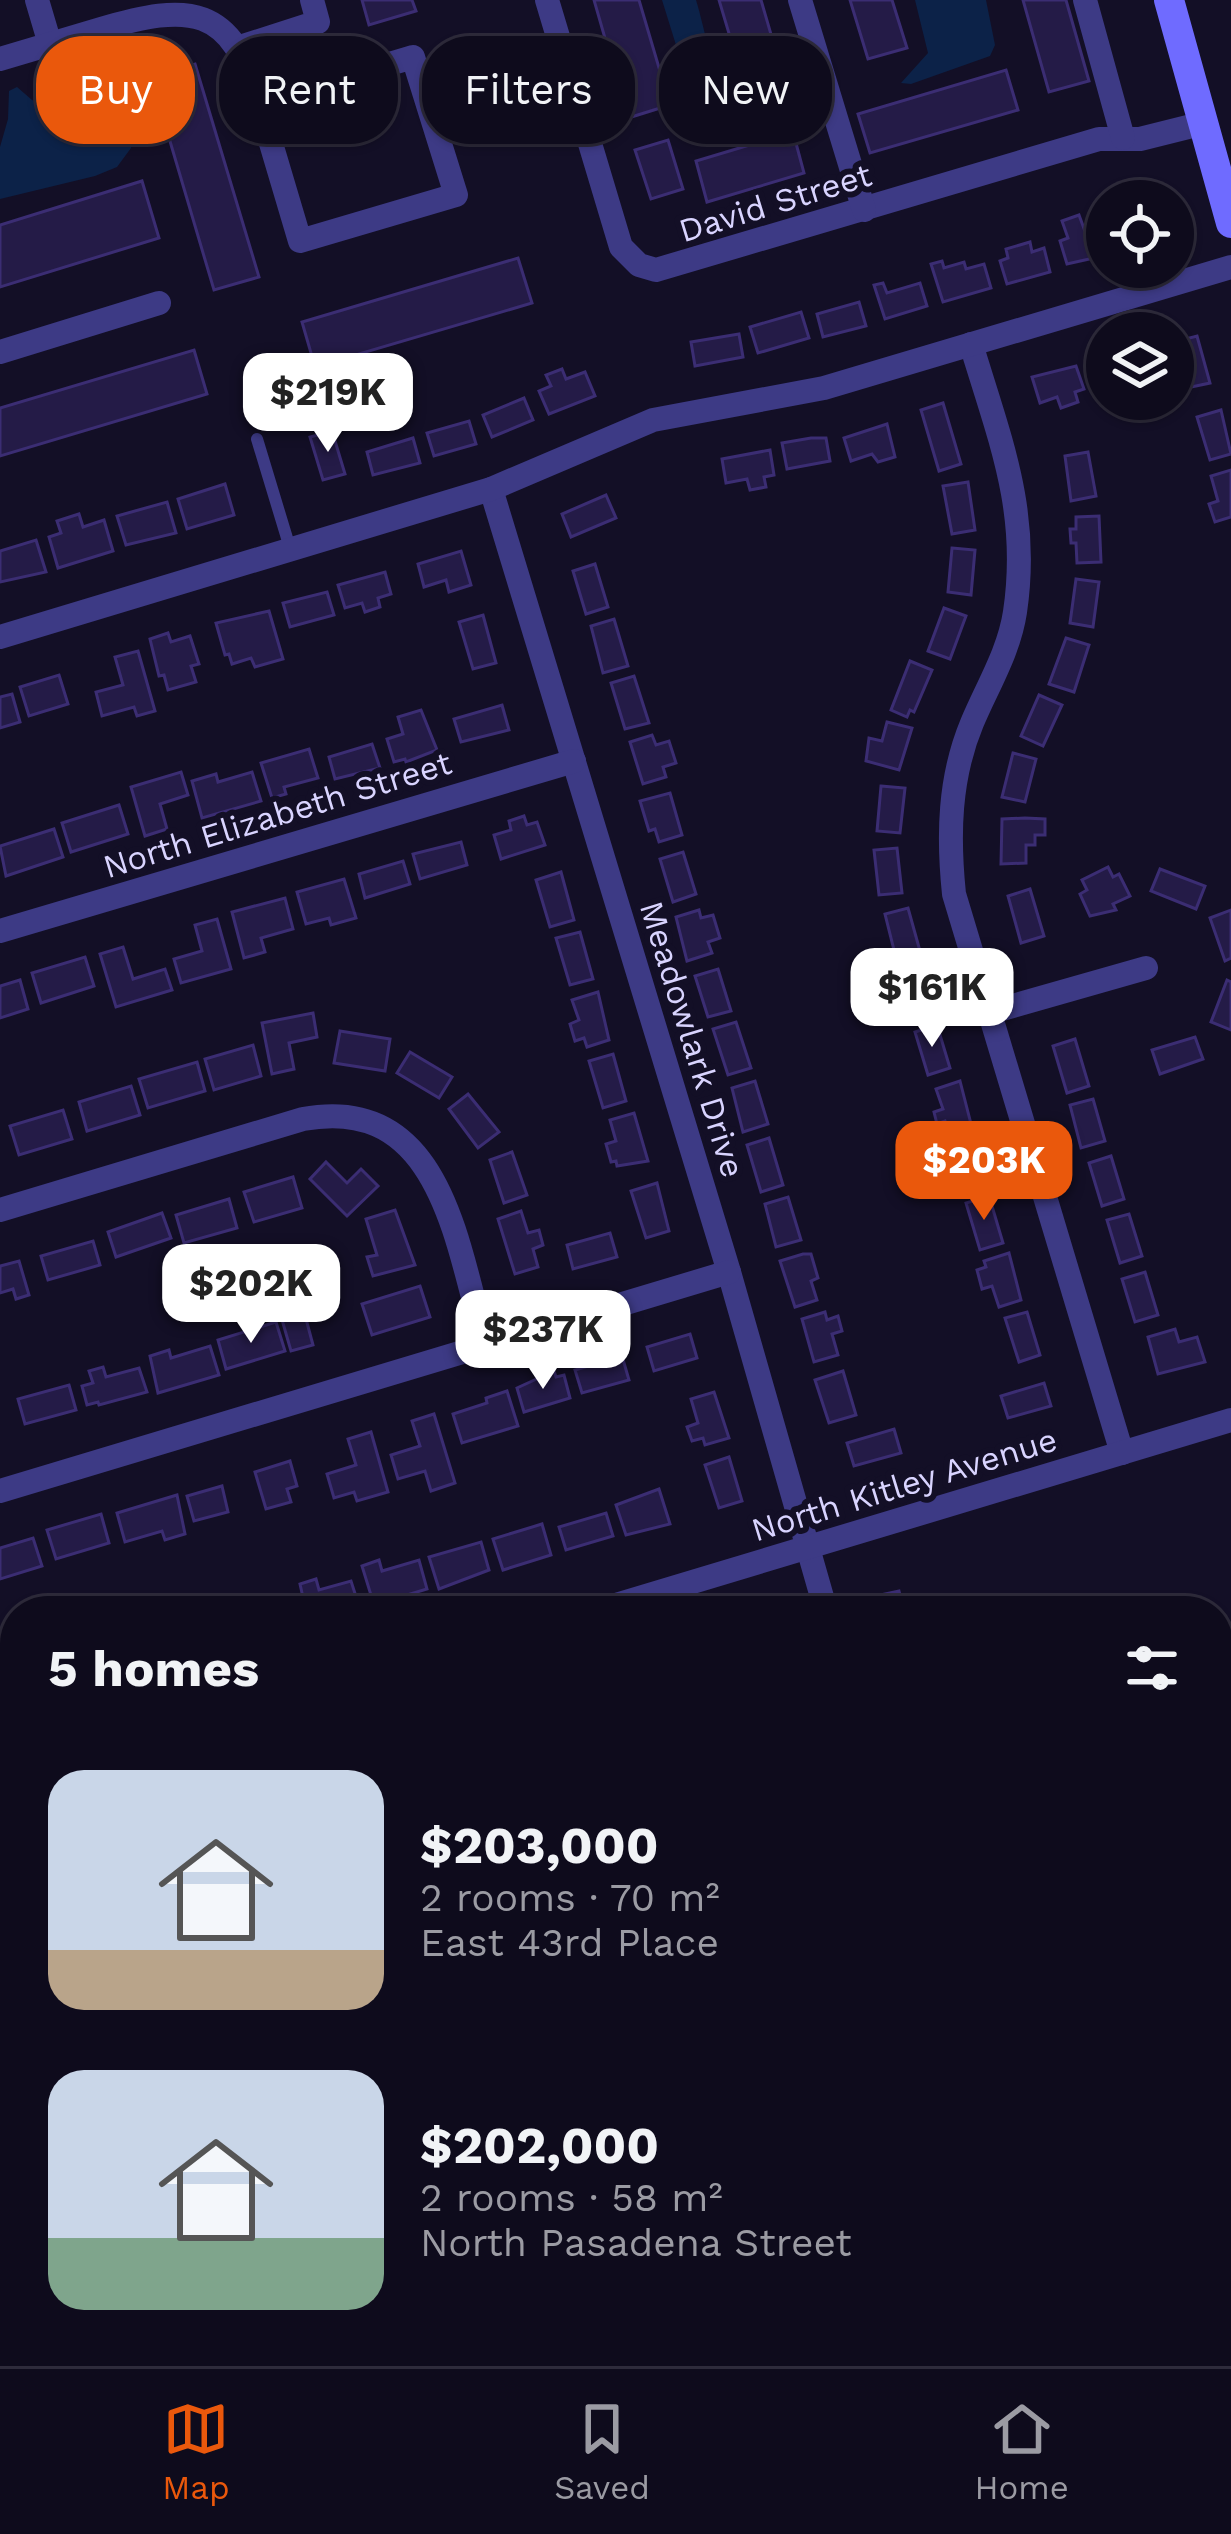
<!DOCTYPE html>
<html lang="en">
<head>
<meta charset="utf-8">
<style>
  :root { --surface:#0e0b1c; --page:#1c1929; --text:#f1f3f6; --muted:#9b9ba3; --line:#2e2b3b; --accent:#ea580c }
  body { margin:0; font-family:"Work Sans",sans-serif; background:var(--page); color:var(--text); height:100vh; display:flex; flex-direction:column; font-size:45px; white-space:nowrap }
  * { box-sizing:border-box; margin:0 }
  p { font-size:39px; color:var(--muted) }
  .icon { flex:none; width:66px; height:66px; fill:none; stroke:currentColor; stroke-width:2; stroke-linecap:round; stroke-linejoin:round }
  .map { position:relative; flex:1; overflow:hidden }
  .side { position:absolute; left:0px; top:1596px; width:1233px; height:771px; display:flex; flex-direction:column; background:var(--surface); border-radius:48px 48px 0 0; box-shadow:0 3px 9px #0004,0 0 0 3px var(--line) }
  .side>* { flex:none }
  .hud { position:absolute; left:36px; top:36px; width:1161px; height:108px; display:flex; gap:24px }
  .controls { position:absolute; left:1086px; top:180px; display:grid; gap:24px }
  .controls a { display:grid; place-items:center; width:108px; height:108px; border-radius:50%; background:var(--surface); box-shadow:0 3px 9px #0004,0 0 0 3px var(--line); font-size:60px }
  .price { position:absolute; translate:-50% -102px; padding:0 27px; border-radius:24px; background:#fff; color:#222; font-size:39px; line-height:78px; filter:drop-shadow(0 3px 6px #0008) }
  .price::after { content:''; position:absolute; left:50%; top:72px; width:36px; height:27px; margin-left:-18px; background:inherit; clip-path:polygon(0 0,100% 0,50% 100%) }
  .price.current { background:var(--accent); color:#fff }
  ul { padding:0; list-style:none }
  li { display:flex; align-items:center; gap:36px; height:300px; padding:0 48px }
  li span { display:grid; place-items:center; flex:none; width:336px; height:240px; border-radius:36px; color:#555 }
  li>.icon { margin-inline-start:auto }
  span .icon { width:144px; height:144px; fill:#fffc; stroke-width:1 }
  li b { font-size:51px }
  h2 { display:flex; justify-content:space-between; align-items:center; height:144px; padding:0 48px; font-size:51px }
  .pill { padding:0 42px; border-radius:48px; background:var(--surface); box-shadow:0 3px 9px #0004,0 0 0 3px var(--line); font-size:42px; line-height:108px }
  .pill.current { background:var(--accent); color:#fff }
  .tabs { display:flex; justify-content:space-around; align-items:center; height:168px; border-top:3px solid var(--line); background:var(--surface); font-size:33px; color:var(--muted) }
  .tabs a { display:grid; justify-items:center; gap:6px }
  .tabs .current { color:var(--accent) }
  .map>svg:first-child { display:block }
</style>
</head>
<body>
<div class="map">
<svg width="1231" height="2366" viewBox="0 0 1231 2366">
  <rect width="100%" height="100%" fill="#130f26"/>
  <g fill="#0c2248">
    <path d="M662,0H696C705,28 716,96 736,114C744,121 755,119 765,121L766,127C741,134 717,140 699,119Z"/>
    <path d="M915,0H986L995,45L990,56L911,84L901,83L928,53Z"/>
    <path d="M107,79L133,116L131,148L117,167L95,176L0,199V147L8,119L9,91L17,87L32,100L52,106Z"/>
  </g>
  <g fill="#241b47" stroke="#3b2d73" stroke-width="3">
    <path d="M362,0H412L416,11L369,25Z"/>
    <path d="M594,0H639L670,105L628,118Z"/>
    <path d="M719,0H761L786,86L748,97Z"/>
    <path d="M850,0H892L907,48L868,59Z"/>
    <path d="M1023,0H1066L1089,81L1049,92Z"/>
    <path d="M195,64L259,277L214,290L151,77Z"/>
    <path d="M1006,70L1018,110L870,153L858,114Z"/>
    <path d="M793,132L804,173L707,202L696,161Z"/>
    <path d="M668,140L683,189L651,199L635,150Z"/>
    <path d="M1150,180L1157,201H1131L1127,187Z"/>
    <path d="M142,181L159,238L0,287V225Z"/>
    <path d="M1079,215L1086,234L1104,227L1107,255L1067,264L1060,241L1068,238L1062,221Z"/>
    <path d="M1030,242L1032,252L1044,248L1050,272L1007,284L1000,261L1008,258L1006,249Z"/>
    <path d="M518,258L532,303L315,367L302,322Z"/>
    <path d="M942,261L944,268L964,262L966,269L984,264L991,288L943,302L931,264Z"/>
    <path d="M883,283L887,293L920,283L927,306L885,319L874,285Z"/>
    <path d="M859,302L866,326L823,337L817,314Z"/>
    <path d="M801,312L809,338L758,353L750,327Z"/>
    <path d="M739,334L743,357L695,366L691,342Z"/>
    <path d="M1197,336L1210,383L1177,390L1173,364L1179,362L1174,342Z"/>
    <path d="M194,350L207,394L0,456V408Z"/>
    <path d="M1076,366L1084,389L1075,392L1078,402L1061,408L1057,397L1040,403L1032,377Z"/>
    <path d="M562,369L566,379L585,372L595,396L549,414L539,391L551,386L546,375Z"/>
    <path d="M524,398L533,420L492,437L483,415Z"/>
    <path d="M943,403L961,464L939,471L921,410Z"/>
    <path d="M1221,410L1231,454L1210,460L1197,417Z"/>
    <path d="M469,421L476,444L434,456L427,433Z"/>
    <path d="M887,424L895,457L878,462L872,454L851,461L844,438Z"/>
    <path d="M332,431L345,474L323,480L310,437Z"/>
    <path d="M413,438L420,463L373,475L367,452Z"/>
    <path d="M811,438H826L830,461L787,469L782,443Z"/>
    <path d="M770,450L774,475L764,477L766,487L750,490L747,479L726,483L722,459Z"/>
    <path d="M1088,452L1096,496L1071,501L1065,456Z"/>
    <path d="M1231,470V517L1215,522L1209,504L1218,501L1211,476Z"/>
    <path d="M968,482L975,530L952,534L943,486Z"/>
    <path d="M225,484L234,515L187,529L178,499Z"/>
    <path d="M606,495L616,518L571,537L562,514Z"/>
    <path d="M167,502L176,533L126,545L117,516Z"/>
    <path d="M79,514L83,527L104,520L113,551L58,568L49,537L61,533L57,521Z"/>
    <path d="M1099,516L1101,562L1077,563L1076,543H1071L1070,529H1076V517Z"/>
    <path d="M36,540L46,572L0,582V551Z"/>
    <path d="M952,548L975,550L971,595L948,592Z"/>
    <path d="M461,551L471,585L449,592L446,580L424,587L418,564Z"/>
    <path d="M595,564L608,607L586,614L573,571Z"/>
    <path d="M385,572L391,594L378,598L380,607L365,612L362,603L345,608L338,585Z"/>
    <path d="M1076,579L1099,582L1093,627L1070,623Z"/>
    <path d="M327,592L334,615L290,627L283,603Z"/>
    <path d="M944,608L966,616L950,659L928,651Z"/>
    <path d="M269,611L283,659L255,667L251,658L232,664L229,654L225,655L216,623Z"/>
    <path d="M483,615L496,663L473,669L459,622Z"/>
    <path d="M614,619L628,666L603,673L591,626Z"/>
    <path d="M168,633L171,642L190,636L199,664L191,666L196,682L168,690L164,675L159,676L150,639Z"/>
    <path d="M1066,638L1089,645L1074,692L1049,684Z"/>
    <path d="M138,651L155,711L137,716L134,707L102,716L96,692L123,685L115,657Z"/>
    <path d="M910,661L932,670L914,712L910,710L907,717L891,710Z"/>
    <path d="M59,675L68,704L29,716L20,687Z"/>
    <path d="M634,676L649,723L625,729L611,683Z"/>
    <path d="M12,694L20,722L0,728V697Z"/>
    <path d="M1039,695L1062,705L1043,746L1021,736Z"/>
    <path d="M502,705L509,730L461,742L454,719Z"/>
    <path d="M421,710L437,750L406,762L405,759L394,762L387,739L403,734L398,717Z"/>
    <path d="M887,722L912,728L899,770L866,761L869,738L882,741Z"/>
    <path d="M652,735L656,745L669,741L676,763L663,767L666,777L643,784L630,742Z"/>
    <path d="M372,744L380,768L335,779L329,757Z"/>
    <path d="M309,749L318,778L284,787L286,794L272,798L261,763Z"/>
    <path d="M1013,753L1036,759L1025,802L1002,797Z"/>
    <path d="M181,772L188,795L160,804L167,829L145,836L131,787Z"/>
    <path d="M252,772L261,801L202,818L192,781L216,774L218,782Z"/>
    <path d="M881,786L905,788L900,833L877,831Z"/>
    <path d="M670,793L682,835L659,842L655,829L649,831L640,801Z"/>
    <path d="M119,805L128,834L71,852L62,823Z"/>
    <path d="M524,816L527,825L537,822L545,845L501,859L494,835L511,830L509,821Z"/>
    <path d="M1025,818L1045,819V835H1035V845H1026V863L1001,864L1002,819Z"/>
    <path d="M54,829L63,857L6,876L0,846Z"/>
    <path d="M461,842L467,865L420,879L413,854Z"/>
    <path d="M897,848L902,893L879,895L874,850Z"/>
    <path d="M683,852L696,894L673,902L660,859Z"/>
    <path d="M403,861L410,884L365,898L359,874Z"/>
    <path d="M1108,867L1113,877L1119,874L1130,896L1113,904L1116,910L1090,916L1080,894L1087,890L1082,880Z"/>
    <path d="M1160,869L1205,886L1196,909L1151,891Z"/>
    <path d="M561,872L574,920L550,927L536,880Z"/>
    <path d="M344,879L356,918L331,925L329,918L306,924L297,892Z"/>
    <path d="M1030,889L1044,936L1021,943L1008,896Z"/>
    <path d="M285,898L293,929L261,938L265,952L244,958L232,912Z"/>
    <path d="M908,908L920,951L896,958L885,914Z"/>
    <path d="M699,910L701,918L713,915L720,938L708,942L712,953L687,961L676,917Z"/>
    <path d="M1231,910V958L1225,961L1210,918Z"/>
    <path d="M217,919L231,969L181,983L174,959L202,951L195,925Z"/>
    <path d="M580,932L593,979L570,985L556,938Z"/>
    <path d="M123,947L133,979L165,969L172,990L116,1007L100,954Z"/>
    <path d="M85,957L94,986L41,1003L32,973Z"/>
    <path d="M924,966L935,1010L912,1017L899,974Z"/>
    <path d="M718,969L731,1011L708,1017L695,976Z"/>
    <path d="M20,980L28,1009L0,1018V986Z"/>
    <path d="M1227,980L1231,982V1030L1211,1022Z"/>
    <path d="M598,992L609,1040L587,1047L584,1038L575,1041L570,1024L579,1020L572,1000Z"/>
    <path d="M313,1013L317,1037L289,1043L294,1069L272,1074L262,1023Z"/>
    <path d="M736,1022L751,1068L728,1075L713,1029Z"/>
    <path d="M937,1025L950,1068L928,1075L915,1032Z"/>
    <path d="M340,1031L390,1039L385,1071L334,1063Z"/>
    <path d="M1195,1037L1203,1059L1160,1074L1152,1050Z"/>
    <path d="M1075,1039L1089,1086L1067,1093L1053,1046Z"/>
    <path d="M253,1045L261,1076L214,1090L205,1059Z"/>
    <path d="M410,1052L452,1077L439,1098L397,1073Z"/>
    <path d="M613,1054L626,1101L603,1108L589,1061Z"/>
    <path d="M197,1062L205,1091L148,1108L139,1079Z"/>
    <path d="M755,1081L768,1124L743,1132L732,1088Z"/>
    <path d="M960,1081L971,1124L948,1131L945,1121L937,1124L934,1112L943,1109L936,1089Z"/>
    <path d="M131,1086L140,1115L87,1131L79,1102Z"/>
    <path d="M468,1094L499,1132L478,1148L449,1109Z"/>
    <path d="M1093,1099L1105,1141L1081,1148L1070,1105Z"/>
    <path d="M63,1110L72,1139L19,1155L10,1126Z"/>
    <path d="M634,1113L648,1161L617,1166L616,1161L611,1162L606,1144L616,1141L610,1120Z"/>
    <path d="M769,1138L783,1185L761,1192L747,1145Z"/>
    <path d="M975,1139L987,1182L965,1189L952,1146Z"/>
    <path d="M512,1152L527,1195L504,1203L490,1160Z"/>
    <path d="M1111,1156L1124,1199L1102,1206L1089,1163Z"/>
    <path d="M326,1162L347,1183L361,1169L378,1186L347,1216L310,1179Z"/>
    <path d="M293,1177L302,1208L254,1222L244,1192Z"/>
    <path d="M657,1183L669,1231L646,1238L631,1191Z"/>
    <path d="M989,1196L1003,1243L980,1250L966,1203Z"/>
    <path d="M788,1197L801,1240L776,1247L765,1204Z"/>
    <path d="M229,1199L237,1228L184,1243L176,1215Z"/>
    <path d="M395,1210L415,1265L373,1276L367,1257L377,1255L366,1219Z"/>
    <path d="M521,1211L528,1233L539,1230L543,1245L533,1249L538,1267L515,1274L498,1219Z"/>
    <path d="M162,1213L171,1238L116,1257L108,1232Z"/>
    <path d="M1129,1214L1142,1256L1120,1263L1107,1220Z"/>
    <path d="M610,1233L617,1257L573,1269L567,1245Z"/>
    <path d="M93,1241L100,1265L48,1280L41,1256Z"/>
    <path d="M1009,1253L1021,1300L999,1307L992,1286L982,1289L977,1270L986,1267L984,1261Z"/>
    <path d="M803,1254H811L818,1278L811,1281L817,1300L795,1307L780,1261Z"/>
    <path d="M19,1261L29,1295L16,1299L13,1289L0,1293V1266Z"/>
    <path d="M1145,1272L1158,1315L1135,1322L1122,1279Z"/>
    <path d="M420,1286L430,1317L372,1335L362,1304Z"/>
    <path d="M292,1287L295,1298L328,1288L334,1311L306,1319L313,1345L291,1351L274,1292Z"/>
    <path d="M825,1312L827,1320L838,1316L842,1331L832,1334L838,1355L814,1362L802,1319Z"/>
    <path d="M1027,1312L1040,1355L1019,1362L1005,1318Z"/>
    <path d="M276,1322L285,1351L226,1369L218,1340Z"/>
    <path d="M1175,1329L1179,1342L1197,1337L1205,1362L1158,1374L1148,1337Z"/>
    <path d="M690,1334L697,1358L654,1371L647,1347Z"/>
    <path d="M210,1346L219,1375L158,1393L150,1356L169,1350L171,1358Z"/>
    <path d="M622,1356L629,1380L582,1393L575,1370Z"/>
    <path d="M103,1367L106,1377L139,1368L147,1392L99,1405L98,1402L87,1405L82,1386L93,1383L89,1371Z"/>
    <path d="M554,1371L556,1377L564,1375L570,1398L524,1412L517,1388Z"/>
    <path d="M843,1371L856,1415L829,1423L815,1380Z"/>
    <path d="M1044,1383L1051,1406L1008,1418L1001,1396Z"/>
    <path d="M69,1385L76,1410L25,1424L18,1399Z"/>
    <path d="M507,1391L518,1426L462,1443L453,1414L487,1403L486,1398Z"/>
    <path d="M714,1392L729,1438L705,1445L703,1438L692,1441L687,1427L698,1423L691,1399Z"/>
    <path d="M434,1414L455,1483L431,1491L425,1471L398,1479L391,1455L420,1446L412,1421Z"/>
    <path d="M894,1429L901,1453L854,1466L847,1443Z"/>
    <path d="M371,1432L388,1492L357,1501L354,1492L334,1498L327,1474L356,1465L348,1439Z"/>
    <path d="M729,1457L742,1501L719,1508L705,1465Z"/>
    <path d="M290,1461L297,1486L287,1489L291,1502L266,1509L255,1472Z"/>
    <path d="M222,1486L228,1512L194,1521L187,1496Z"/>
    <path d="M659,1489L670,1524L626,1535L616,1505Z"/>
    <path d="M177,1495L185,1534L165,1540L162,1531L125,1542L117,1513Z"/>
    <path d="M606,1513L613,1536L566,1550L559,1527Z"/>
    <path d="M101,1514L109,1543L56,1559L47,1530Z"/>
    <path d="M542,1524L551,1555L503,1570L493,1539Z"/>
    <path d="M33,1538L42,1566L0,1579V1548Z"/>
    <path d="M481,1542L489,1570L439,1589L429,1557Z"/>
    <path d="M379,1560L382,1571L419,1560L427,1589L374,1605L362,1566Z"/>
    <path d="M316,1579L319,1590L351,1581L360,1609L306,1611L300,1584Z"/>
    <path d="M899,1591L904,1611H879L876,1596Z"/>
    <path d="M1231,1918V1994L1218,1998V1938L1229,1935L1225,1920Z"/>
    <path d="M15,2017V2060L2,2066L0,2027Z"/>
    <path d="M77,2352H88L107,2359L104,2366H72Z"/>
    <path d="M290,2352H336L339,2364L294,2366Z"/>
    <path d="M356,2352H404L407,2362L382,2366L377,2352L359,2359Z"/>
    <path d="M825,2352H877L878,2354L829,2366Z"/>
  </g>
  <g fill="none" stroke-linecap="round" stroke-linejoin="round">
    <path stroke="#3d3a85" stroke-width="12" d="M257,439L290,548"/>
    <g stroke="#3d3a85" stroke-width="24">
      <path d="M37,0L50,44"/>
      <path d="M547,0L621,247L639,265L656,270L1099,139H1140L1204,123"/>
      <path d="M800,0L864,210"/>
      <path d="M1085,0L1123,138"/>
      <path d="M237,48L318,22L312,0"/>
      <path d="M413,57L456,195L300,241L259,103Z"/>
      <path d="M0,59C33,49 67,39 101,29C189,3 232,4 259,103"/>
      <path d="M971,344C1000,440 1030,511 1015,612C1009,652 987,687 972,723C949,778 948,836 954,894L1122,1453"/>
      <path d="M0,352L159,303"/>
      <path d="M491,489L729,1272L826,1611"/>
      <path d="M0,637L491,489L653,420L824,388L1231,267"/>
      <path d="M0,931L574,761"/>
      <path d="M988,1013L1146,968"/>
      <path d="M0,1210L303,1119C443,1093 457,1249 486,1346"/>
      <path d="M0,1491L729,1272"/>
      <path d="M596,1611L1231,1420"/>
      <path d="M0,1790L15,1786"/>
      <path d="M0,2128L15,2112"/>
      <path d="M777,2352L781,2366"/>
      <path d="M153,2366L165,2352"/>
      <path d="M992,2366L1039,2352"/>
    </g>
    <path stroke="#6f6bff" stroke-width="30" d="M1169,0L1231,223"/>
  </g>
  <g text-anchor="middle" stroke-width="12" stroke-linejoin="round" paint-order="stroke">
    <g font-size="33" fill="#d9d4ff" stroke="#130f26">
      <text transform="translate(775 202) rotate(-17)" y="12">David Street</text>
      <text transform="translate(277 814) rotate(-17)" y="12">North Elizabeth Street</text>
      <text transform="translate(693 1039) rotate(73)" y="12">Meadowlark Drive</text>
      <text transform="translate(904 1484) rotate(-17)" y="12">North Kitley Avenue</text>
    </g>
  </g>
</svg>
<div class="controls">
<a><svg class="icon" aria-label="locate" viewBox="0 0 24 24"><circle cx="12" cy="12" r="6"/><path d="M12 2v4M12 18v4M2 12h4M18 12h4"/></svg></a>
<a><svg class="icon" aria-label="layers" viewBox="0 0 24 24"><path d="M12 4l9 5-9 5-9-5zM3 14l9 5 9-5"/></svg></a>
</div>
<b class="price" style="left:328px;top:455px">$219K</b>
<b class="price" style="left:932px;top:1050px">$161K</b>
<b class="price current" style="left:984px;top:1223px">$203K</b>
<b class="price" style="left:251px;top:1346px">$202K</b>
<b class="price" style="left:543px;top:1392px">$237K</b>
<div class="hud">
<a class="pill current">Buy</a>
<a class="pill">Rent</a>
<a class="pill">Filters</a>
<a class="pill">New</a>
</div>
<section class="side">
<h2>5 homes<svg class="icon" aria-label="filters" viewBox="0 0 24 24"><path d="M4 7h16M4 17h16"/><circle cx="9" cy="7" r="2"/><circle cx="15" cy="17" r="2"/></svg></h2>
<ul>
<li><span style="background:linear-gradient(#c9d6e8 75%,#b9a48a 0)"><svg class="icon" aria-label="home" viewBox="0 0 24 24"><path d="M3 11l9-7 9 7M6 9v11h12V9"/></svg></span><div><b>$203,000</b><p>2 rooms · 70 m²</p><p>East 43rd Place</p></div></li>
<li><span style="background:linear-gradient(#c9d6e8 70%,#7fa58c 0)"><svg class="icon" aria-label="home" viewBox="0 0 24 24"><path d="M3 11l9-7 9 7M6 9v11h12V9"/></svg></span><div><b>$202,000</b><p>2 rooms · 58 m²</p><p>North Pasadena Street</p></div></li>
</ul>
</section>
</div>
<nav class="tabs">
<a class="current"><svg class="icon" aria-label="map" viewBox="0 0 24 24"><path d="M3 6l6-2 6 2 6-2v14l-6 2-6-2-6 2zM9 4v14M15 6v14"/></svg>Map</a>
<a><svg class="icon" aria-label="saved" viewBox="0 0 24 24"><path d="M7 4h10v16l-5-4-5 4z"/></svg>Saved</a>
<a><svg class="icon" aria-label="home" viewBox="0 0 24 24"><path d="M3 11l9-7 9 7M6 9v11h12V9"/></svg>Home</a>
</nav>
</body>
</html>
